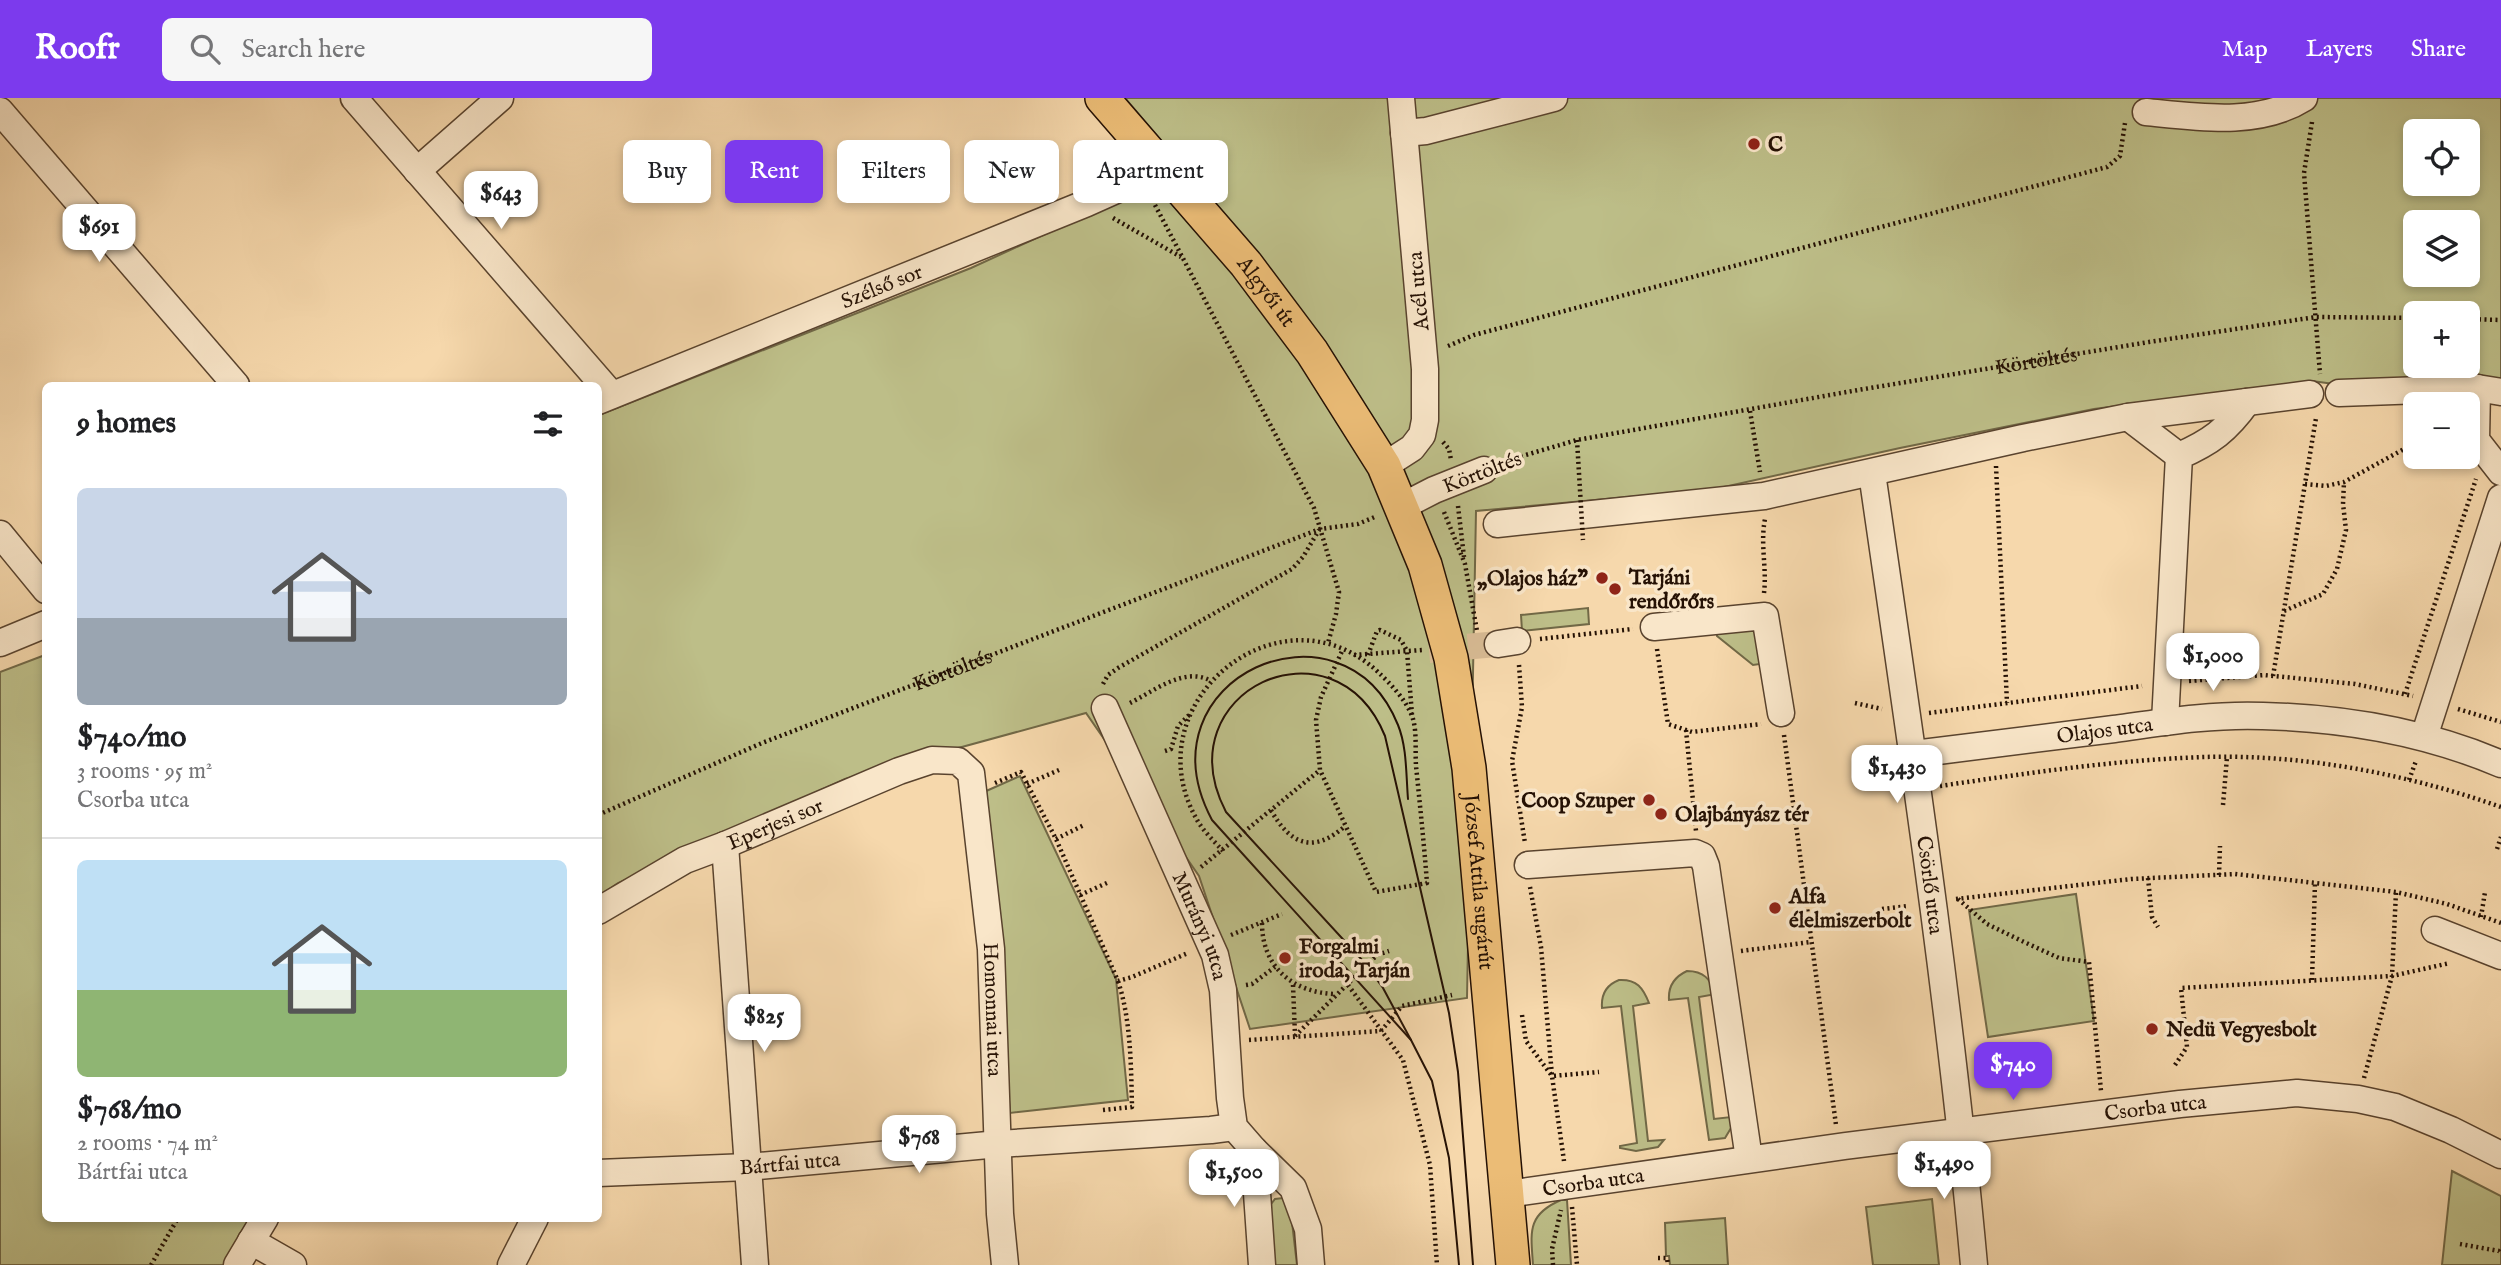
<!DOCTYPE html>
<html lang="en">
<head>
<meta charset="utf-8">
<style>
  :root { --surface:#fff; --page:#f6f6f6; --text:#202124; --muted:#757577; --line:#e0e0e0; --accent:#7c3aed }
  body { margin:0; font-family:"IM FELL English",serif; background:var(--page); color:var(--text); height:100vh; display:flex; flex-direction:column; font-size:26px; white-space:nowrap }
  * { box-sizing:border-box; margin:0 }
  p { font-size:23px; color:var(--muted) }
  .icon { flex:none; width:38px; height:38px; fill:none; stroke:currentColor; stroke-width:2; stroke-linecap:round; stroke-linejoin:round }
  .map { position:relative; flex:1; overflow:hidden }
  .sheet { position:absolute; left:42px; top:284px; width:560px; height:840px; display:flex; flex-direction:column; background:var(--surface); border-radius:10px; box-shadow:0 4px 10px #0003 }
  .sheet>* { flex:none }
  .banner { position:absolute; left:623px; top:42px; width:665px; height:63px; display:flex; gap:14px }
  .buttons { position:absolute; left:2403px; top:21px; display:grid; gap:14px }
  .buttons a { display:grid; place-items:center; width:77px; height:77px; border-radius:10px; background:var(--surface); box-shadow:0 4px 10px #0003; font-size:35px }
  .price { position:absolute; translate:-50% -60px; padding:0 16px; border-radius:14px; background:#fff; color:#222; font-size:23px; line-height:46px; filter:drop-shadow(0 2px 4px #0008) }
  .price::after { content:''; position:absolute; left:50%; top:42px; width:21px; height:16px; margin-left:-10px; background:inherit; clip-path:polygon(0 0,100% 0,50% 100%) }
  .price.current { background:var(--accent); color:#fff }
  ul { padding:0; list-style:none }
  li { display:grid; align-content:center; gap:14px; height:371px; padding:0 35px }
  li+li { border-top:2px solid var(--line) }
  li span { display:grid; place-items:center; height:217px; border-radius:10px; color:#555 }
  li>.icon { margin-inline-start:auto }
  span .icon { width:126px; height:126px; fill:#fffc; stroke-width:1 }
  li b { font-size:30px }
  h2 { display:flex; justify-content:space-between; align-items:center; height:84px; padding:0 35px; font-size:30px }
  .chip { padding:0 24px; border-radius:10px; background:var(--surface); box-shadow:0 4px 10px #0003; font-size:24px; line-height:63px }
  .chip.current { background:var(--accent); color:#fff }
  header { display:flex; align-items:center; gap:42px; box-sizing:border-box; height:98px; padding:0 35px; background:var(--accent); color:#fff }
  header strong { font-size:33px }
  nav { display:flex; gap:38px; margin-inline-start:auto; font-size:24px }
  .search { width:490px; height:63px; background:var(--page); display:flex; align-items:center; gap:18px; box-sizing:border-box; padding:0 24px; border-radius:10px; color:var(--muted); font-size:26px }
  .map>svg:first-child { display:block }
</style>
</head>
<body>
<header>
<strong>Roofr</strong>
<div class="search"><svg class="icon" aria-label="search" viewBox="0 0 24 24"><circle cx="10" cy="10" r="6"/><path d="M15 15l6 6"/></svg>Search here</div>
<nav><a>Map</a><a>Layers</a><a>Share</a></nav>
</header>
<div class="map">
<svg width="2501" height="1167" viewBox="0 0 2501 1167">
  <rect width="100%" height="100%" fill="#f6d8ac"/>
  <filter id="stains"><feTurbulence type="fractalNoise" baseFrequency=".00286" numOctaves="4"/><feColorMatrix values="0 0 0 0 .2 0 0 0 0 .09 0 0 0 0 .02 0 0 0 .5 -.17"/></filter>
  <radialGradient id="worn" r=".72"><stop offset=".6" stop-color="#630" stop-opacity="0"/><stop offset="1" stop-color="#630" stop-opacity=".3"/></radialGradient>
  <g fill="#bdbe88" stroke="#716846" stroke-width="2" fill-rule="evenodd">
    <path d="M1125,0H2501V284L2334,286L2312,283L2094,311L1900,350L1715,391L1476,413L1467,900L1250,931L1199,778L1086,615L845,681L618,785L599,798V317L971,170L1091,115L1175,59ZM2415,33H2468V86H2415ZM2415,124H2468V177H2415ZM2415,215H2468V268H2415Z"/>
    <path d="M1588,510L1589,526L1522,533L1521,517Z"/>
    <path d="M1756,527L1760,566L1753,567L1717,538V531Z"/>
    <path d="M45,557L46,1120H257L228,1167H0V574Z"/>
    <path d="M1020,678L1116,881L1128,1002L1010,1015L984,694Z"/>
    <path d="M2076,796L2094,923L1988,939L1969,812Z"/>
    <path d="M1687,873C1704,873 1710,881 1716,896L1699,899L1714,1021L1731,1019V1030L1725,1040L1709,1042L1688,900L1669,902C1668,888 1674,879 1687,873Z"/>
    <path d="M1619,882C1637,881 1643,890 1649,905L1633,908L1648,1043L1664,1042L1658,1049L1636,1053L1620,1050V1048L1637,1045L1621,908L1602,910C1601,897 1606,887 1619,882Z"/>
    <path d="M2452,1073L2501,1098V1167H2442Z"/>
    <path d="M1283,1100L1290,1107L1297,1167H1272L1268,1110L1275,1101Z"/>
    <path d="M1932,1101L1939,1167H1873L1866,1109Z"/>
    <path d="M1561,1102H1567L1571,1167H1533C1531,1135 1526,1117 1561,1102Z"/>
    <path d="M1725,1120L1728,1167H1670L1669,1158H1666L1665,1125Z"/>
  </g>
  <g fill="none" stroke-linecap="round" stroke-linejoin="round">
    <path stroke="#d7ba93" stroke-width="26" stroke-dasharray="26 13" stroke-linecap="butt" d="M1429,552L1498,546"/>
    <g stroke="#59432e" stroke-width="29">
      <g id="minor">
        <path d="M354,0L612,297"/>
        <path d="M0,13L236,287"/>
        <path d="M2146,14C2197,19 2258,29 2304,0"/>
        <path d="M1404,35L1426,33L1554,0"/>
        <path d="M417,73L500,0"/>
        <path d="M2477,290L2476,342L2501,374"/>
        <path d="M2339,295L2477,290L2501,294"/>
        <path id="s3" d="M598,303L1087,105L1163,71"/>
        <path d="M2247,304L2310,296"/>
        <path d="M2128,319L2179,358"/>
        <path d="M1384,368L1412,350L1422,337L1425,322V271L1401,0"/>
        <path id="s4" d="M1872,375C1910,638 1950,902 1974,1167"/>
        <path d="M1401,409L1434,392L1484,372"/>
        <path d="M1497,426L1764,398L2023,340L2128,319L2247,304C2227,332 2211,344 2179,358L2165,624"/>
        <path d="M0,436L46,492"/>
        <path d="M1654,529L1765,518L1781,615"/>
        <path d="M0,545L46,526"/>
        <path d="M1498,546L1517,543"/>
        <path id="s5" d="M1105,610L1215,857L1223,892L1230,1000L1234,1029L1254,1052L1293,1090L1308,1131L1311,1167"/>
        <path d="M2424,639L2501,400"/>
        <path id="s6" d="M1914,656C1981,647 2048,639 2114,631C2164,624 2213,616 2263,618C2344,620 2426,634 2501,666"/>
        <path d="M725,747L755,1167"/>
        <path d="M1528,767L1695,755L1702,758L1706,768L1749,1061"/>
        <path id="s7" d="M598,813L685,762L725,747L899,673L932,662L958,663L971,675L991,851L1000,1116L1005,1167"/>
        <path d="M2435,832L2501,858"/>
        <path d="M1254,1052L1262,1167"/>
        <path id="s8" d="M598,1075L748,1069L999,1046L1211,1032L1234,1029"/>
        <path id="s9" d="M1508,1096L1845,1048L2180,1006L2297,995L2358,1001L2395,1009L2451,1032L2501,1057"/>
        <path d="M251,1143L293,1167"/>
        <path d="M237,1167L265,1120"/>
        <path d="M511,1167L535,1120"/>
      </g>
    </g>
    <g stroke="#251104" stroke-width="36">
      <g id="major">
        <path id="s10" d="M1102,0L1246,166L1312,254L1384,368L1425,467L1451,560L1469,670L1513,1167"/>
      </g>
    </g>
    <g stroke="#251104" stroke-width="4.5" stroke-dasharray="2 3.5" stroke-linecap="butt">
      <path d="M2312,24L2304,75L2320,276"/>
      <path d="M1155,107L1314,410L1339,494L1336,516L1328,545"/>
      <path d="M1113,120L1181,159"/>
      <path d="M2468,221L2501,222"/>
      <path d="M1448,248L1474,237L2107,69L2120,58L2125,25"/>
      <path d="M1750,313L1760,374"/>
      <path d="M1443,344L1449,351L1451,362"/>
      <path id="s1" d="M1505,363L1577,342L1858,292L2149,244L2316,219L2415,220"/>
      <path d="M1996,368L2007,605"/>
      <path d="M2305,386L2326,388L2344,384L2415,345"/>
      <path d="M1458,408L1464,459"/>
      <path d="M1444,414L1465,466L1477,533"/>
      <path d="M1764,495C1767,470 1760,446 1765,421"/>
      <path d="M2284,513L2323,496L2337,471L2346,432L2343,406L2344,384"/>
      <path d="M1540,541L1633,531"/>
      <path d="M1657,551L1668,626L1692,634L1761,626"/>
      <path d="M1354,557L1422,552"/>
      <path d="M1368,557L1377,533L1380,532L1401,542L1407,553L1412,617"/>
      <path d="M1519,567L1522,609L1512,663L1525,745"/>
      <path d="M2273,578L2316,320"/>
      <path d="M2189,583L2264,577L2355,586L2413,598"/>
      <path d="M1103,586L1108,577L1118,570L1292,471L1303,459L1319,432"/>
      <path d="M2405,596L2476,381"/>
      <path d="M1130,605C1154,593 1185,568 1211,583"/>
      <path d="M1855,605L1882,611"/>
      <path d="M2458,611L2501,624"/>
      <path d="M1929,615L2142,588"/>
      <path d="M1686,632L1696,733"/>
      <path d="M1784,637L1836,1027"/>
      <path d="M1165,653L1171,651L1178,628L1189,617"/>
      <path d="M2409,682L2416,663"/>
      <path d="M995,685L1021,674L1056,741L1118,883L1132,879L1188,855"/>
      <path d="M1027,686L1059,672"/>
      <path d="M1940,688C2028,675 2115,662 2204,659C2304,656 2407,676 2501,709"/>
      <path d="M2223,707L2227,659"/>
      <path d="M1271,712C1290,747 1314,756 1345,728"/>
      <path id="s2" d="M598,717L762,645L1320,431L1358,426L1377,418"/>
      <path d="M1056,741L1084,727"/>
      <path d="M2497,751L2501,739"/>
      <path d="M1223,753C1214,743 1202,732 1196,720C1132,605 1280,483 1378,574C1390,585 1408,604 1413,621C1417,635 1415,653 1416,668C1420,707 1424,746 1427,785L1376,794L1320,672L1316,622L1321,599L1343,551"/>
      <path d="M1201,769L1320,672"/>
      <path d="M2219,777L2220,748"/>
      <path d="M2148,780L2152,819L2158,829"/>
      <path d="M1530,789L1541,849L1552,978L1599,974"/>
      <path d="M1080,797L1109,784"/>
      <path d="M1956,801L2131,781L2235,776L2396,794L2447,806L2501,825"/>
      <path d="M1958,801L1987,826L2022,843L2059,860L2089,864L2101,993"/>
      <path d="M1882,811L1909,808"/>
      <path d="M2481,819L2485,794"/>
      <path d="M1808,822L1837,817"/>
      <path d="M1262,825C1262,869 1293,895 1336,896"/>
      <path d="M1231,837L1282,816"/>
      <path d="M1741,853L1811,844"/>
      <path d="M2312,882L2315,785"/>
      <path d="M1246,887L1252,886L1275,869"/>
      <path d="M1293,887L1295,937"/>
      <path d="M1348,887L1403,962L1430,1067L1437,1167"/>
      <path d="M1522,917L1526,943L1552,978L1564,1063"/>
      <path d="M1381,933L1402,908L1452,897"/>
      <path d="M1295,938L1377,857L1389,853"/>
      <path d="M1249,942L1380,933"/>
      <path d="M2175,967L2187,949L2181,890L2392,878L2450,865"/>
      <path d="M2364,980L2392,878L2396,794"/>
      <path d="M1103,1012L1132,1009C1131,968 1131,922 1118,883"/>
      <path d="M1572,1109L1577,1167"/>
      <path d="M2460,1146L2499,1153L2501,1157"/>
      <path d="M1658,1160H1667L1668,1167"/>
      <path d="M151,1167L178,1120"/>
      <path d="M1553,1167L1552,1151L1561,1112"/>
    </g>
    <use href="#minor" stroke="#f9e6c9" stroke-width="26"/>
    <use href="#major" stroke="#ebbc76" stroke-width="33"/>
    <g stroke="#251104" stroke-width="2">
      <path d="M1408,701C1406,677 1407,649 1398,627C1343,490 1136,579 1212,722L1411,942L1432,983L1443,1033L1449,1060L1459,1167"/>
      <path d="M1411,942L1383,890L1363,863L1226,714C1163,593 1334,514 1385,638L1449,915L1458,974L1473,1167"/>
    </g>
    <path stroke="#251104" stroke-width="4.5" stroke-dasharray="2 3.5" stroke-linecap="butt" d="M1577,342L1583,442"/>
  </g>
  <g fill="#8f2418" stroke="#f9e6c9" stroke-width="2.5">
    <circle cx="1754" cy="46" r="7"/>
    <circle cx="1602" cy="480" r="7"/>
    <circle cx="1615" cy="491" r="7"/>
    <circle cx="1649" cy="702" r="7"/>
    <circle cx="1661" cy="716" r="7"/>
    <circle cx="1775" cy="810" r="7"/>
    <circle cx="1285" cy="860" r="7"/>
    <circle cx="2152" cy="931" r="7"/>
  </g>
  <g text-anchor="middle" stroke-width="7" stroke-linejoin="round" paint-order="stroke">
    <g font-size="21" font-weight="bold" fill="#251104" stroke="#f9e6c9" text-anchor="start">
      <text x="1768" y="53">C</text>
      <text x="1629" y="486">Tarjáni<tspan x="1629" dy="24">rendőrőrs</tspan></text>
      <text x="1588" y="487" text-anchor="end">„Olajos ház”</text>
      <text x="1635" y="709" text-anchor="end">Coop Szuper</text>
      <text x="1675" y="723">Olajbányász tér</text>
      <text x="1789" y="805">Alfa<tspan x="1789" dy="24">élelmiszerbolt</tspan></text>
      <text x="1299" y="855">Forgalmi<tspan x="1299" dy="24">iroda, Tarján</tspan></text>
      <text x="2166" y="938">Nedü Vegyesbolt</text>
    </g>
    <g font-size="21" fill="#251104" stroke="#f9e6c9">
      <text dy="7" stroke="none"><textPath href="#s3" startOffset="306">Szélső sor</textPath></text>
      <text transform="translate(1418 193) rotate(-95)" y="7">Acél utca</text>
      <text dy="7" stroke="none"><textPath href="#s10" startOffset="254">Algyői út</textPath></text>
      <text dy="7" stroke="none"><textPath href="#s1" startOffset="541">Körtöltés</textPath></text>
      <text transform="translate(1482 374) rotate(-21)" y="7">Körtöltés</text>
      <text dy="7" stroke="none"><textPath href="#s2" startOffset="383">Körtöltés</textPath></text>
      <text dy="7" stroke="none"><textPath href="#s6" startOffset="192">Olajos utca</textPath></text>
      <text dy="7" stroke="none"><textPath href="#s7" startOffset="198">Eperjesi sor</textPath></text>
      <text dy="7" stroke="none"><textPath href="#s10" startOffset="894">József Attila sugárút</textPath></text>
      <text dy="7" stroke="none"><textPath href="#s4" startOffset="416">Csörlő utca</textPath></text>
      <text dy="7" stroke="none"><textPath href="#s5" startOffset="238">Murányi utca</textPath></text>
      <text dy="7" stroke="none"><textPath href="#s7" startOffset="649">Homonnai utca</textPath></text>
      <text dy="7" stroke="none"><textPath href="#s9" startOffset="653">Csorba utca</textPath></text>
      <text dy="7" stroke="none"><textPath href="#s8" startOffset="192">Bártfai utca</textPath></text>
      <text dy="7" stroke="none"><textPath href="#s9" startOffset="86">Csorba utca</textPath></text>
    </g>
  </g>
  <rect width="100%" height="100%" filter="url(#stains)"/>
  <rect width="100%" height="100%" fill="url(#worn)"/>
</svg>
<div class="buttons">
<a><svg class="icon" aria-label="locate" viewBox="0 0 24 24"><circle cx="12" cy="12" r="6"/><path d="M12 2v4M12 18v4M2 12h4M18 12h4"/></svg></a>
<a><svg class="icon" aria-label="layers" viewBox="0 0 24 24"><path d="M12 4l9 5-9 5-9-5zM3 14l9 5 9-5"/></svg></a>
<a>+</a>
<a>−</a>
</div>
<b class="price" style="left:501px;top:133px">$643</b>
<b class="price" style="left:99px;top:166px">$691</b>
<b class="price" style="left:2213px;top:595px">$1,000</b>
<b class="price" style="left:1897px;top:707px">$1,430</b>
<b class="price" style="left:764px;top:956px">$825</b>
<b class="price current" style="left:2013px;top:1004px">$740</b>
<b class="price" style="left:919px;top:1077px">$768</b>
<b class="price" style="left:1944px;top:1103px">$1,490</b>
<b class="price" style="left:1234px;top:1111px">$1,500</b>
<div class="banner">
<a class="chip">Buy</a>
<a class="chip current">Rent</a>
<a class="chip">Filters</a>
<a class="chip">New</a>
<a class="chip">Apartment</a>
</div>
<section class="sheet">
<h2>9 homes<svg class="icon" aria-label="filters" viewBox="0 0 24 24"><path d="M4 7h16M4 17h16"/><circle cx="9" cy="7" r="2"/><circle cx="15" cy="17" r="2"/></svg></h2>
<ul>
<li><span style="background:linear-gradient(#c9d6e8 60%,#9aa5b1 0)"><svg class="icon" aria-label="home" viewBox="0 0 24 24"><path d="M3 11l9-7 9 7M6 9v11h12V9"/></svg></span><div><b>$740/mo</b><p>3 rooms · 95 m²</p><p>Csorba utca</p></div></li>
<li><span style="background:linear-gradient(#bfe0f5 60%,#8fb573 0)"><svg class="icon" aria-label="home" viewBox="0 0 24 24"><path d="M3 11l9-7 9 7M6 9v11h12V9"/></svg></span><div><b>$768/mo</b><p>2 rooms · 74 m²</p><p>Bártfai utca</p></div></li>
</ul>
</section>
</div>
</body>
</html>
